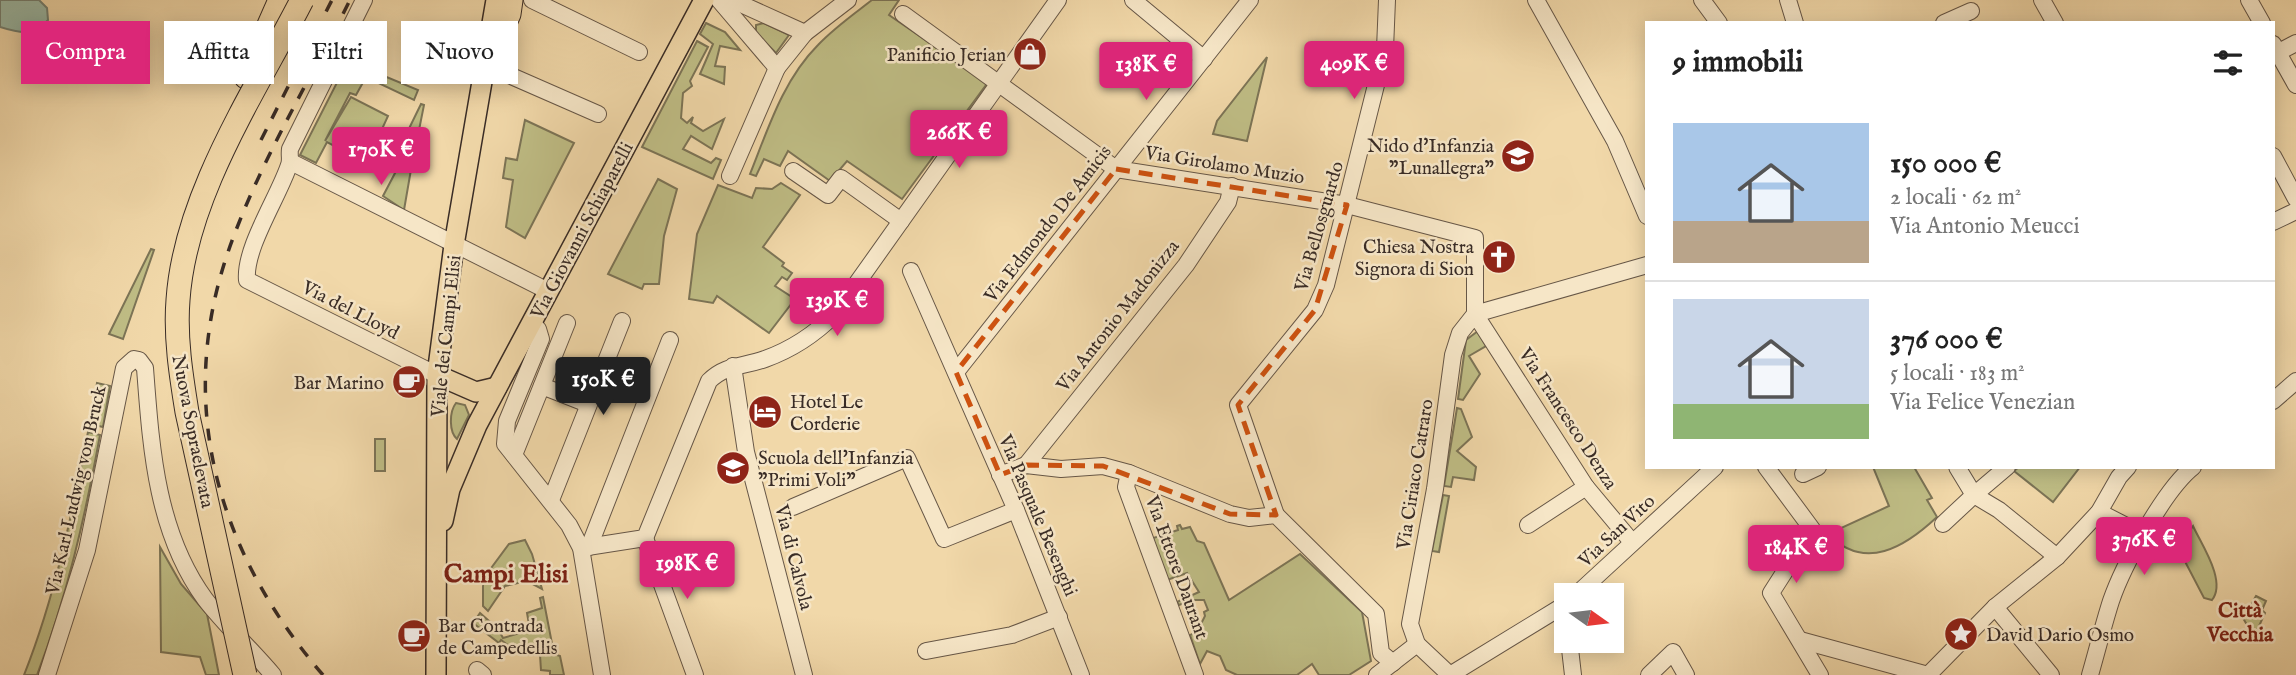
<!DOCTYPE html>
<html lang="it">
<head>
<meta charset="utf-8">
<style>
  :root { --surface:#fff; --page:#f6f6f6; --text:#222; --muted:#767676; --line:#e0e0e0; --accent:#db2777 }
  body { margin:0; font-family:"IM FELL English",serif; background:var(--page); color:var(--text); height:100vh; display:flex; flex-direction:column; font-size:26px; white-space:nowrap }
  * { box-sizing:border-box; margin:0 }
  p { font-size:23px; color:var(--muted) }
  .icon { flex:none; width:38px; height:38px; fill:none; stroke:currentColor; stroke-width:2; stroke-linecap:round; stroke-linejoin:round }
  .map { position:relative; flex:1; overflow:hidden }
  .sheet { position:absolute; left:1645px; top:21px; width:630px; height:448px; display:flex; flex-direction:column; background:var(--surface); border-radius:0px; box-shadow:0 4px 18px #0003 }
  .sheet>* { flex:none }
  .top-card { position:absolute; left:21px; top:21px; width:665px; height:63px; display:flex; gap:14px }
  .needle { width:46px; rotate:104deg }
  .controls { position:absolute; left:1554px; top:583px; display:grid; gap:14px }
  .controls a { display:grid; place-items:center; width:70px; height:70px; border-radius:0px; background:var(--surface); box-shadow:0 4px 18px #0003; font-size:35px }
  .price { position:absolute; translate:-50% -60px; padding:0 16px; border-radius:7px; background:var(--accent); color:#fff; font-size:23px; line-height:46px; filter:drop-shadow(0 2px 4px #0008) }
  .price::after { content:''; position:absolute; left:50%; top:42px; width:21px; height:16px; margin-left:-10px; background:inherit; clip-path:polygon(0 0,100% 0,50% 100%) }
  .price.on { background:#222; color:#fff }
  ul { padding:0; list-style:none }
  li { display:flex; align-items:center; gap:21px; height:175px; padding:0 28px }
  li+li { border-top:2px solid var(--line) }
  li span { display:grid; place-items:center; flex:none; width:196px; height:140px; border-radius:0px; color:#555 }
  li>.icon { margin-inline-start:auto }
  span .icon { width:84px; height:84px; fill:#fffc; stroke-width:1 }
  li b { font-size:30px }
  h2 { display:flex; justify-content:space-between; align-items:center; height:84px; padding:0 28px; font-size:30px }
  .tag { padding:0 24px; border-radius:0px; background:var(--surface); box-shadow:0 4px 18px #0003; font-size:24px; line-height:63px }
  .tag.on { background:var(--accent); color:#fff }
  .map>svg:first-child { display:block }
</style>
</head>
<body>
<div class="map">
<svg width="2296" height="675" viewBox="0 0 2296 675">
  <rect width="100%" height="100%" fill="#f1d8a9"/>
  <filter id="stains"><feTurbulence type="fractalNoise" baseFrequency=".00286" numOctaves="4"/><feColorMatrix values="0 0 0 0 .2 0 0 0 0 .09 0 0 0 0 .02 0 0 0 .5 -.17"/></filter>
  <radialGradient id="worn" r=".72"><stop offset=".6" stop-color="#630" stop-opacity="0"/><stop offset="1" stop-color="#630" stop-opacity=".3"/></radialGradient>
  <g fill="#bfbd85" stroke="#7c7456" stroke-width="2">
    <path d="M872,0H899L889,15L985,81L986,85L902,199L847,161L830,181L788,151L780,166L764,159L756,176L750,174C768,129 783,80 818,45C834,28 854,14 872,0Z"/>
    <path d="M706,23L725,32L740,50L720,46L715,66L725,67L724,84L700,74L713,44L700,34Z"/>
    <path d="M764,23L789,35L776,53L756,33V25Z"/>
    <path d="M697,41L708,47L690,81L692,86L683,93L681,118L687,123L693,117L691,123L703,131L724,119L712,149L691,136L683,149L711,163L716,158L721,160L713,179L642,147Z"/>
    <path d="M1267,57L1247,141L1213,134L1217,121Z"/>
    <path d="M348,61L418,90L414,100L366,77L356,95L350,93L325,141L351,97L388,116L382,129L388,132L386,136L380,134L365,162L327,142L316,163L300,155Z"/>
    <path d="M421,104L424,105L415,150L403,148L401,145Z"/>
    <path d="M525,120L574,143L525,238L506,227L513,180L503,178L506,158L517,160Z"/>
    <path d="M404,156L413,158L404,210L383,196Z"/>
    <path d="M658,179L677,189L664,236L659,284H644L642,289L608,274Z"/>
    <path d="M781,183L800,195L763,247L784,263L782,266L792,273L787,280L782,277L775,286L795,299L769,333L717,296L713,303L689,299L697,234L718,185L752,198L756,188L772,189Z"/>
    <path d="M151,249L154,250L123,339L109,334Z"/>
    <path d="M1478,331L1486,346L1469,356L1480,374L1463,400L1458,399L1466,340Z"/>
    <path d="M97,383L110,386L103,427L90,424Z"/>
    <path d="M456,403L465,405L469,415L457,439C449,432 449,412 456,403Z"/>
    <path d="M1457,408L1461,409L1472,437L1457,451L1476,467L1474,480L1453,477L1451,487L1444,486Z"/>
    <path d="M88,432L100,435C85,517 67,597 37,675H24C55,597 72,514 88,432Z"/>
    <rect x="375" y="439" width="10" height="32"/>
    <path d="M1873,467H1914L1932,498L1927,500L1937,517C1905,547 1865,572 1828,534L1889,506Z"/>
    <path d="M2019,467H2080L2053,502L2014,471Z"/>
    <path d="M1443,495L1449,496L1439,552L1432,551Z"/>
    <path d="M1180,525L1182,529L1190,527L1197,541L1204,543L1229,600L1300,554L1362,612L1371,661L1349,675H1319L1312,664L1297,675H1237L1226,670L1220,656L1207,651L1200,664L1190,635L1197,632L1205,616L1204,612L1208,610L1204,600H1192L1179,605L1177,602L1199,592L1187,573L1167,580L1150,539L1178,530L1177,526Z"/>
    <path d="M2193,526C2201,544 2227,581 2212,600L2204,598L2178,548Z"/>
    <path d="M525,540L532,554L542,589L527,581L505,586L488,611L483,606V579L509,544Z"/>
    <path d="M160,547L181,584L207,614L219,675H206L200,657L161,652Z"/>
    <path d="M2256,596L2266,601L2262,610L2265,613L2254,637L2243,618Z"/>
    <path d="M543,597L554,654L560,656L564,675H550V671L541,670L540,655H521L501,640L499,643L473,623L480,613L498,629L503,638L530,630L527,613L542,608L540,598Z"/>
  </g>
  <path fill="#9bbaa7" stroke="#748173" stroke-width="2" d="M0,0H39L47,8L48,20C34,37 19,33 0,27Z"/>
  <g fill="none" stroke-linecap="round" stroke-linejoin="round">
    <g stroke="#675747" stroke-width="18">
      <g id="minor">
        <path d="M364,0L290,149C289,155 291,160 289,165C279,196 244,248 247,280L437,375"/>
        <path d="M532,0L639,52"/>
        <path d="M719,0L777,68L805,33L848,0"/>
        <path d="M732,0L805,33"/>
        <path d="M1133,0L1204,59"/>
        <path d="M1536,0L1615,141L1647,216"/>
        <path d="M1702,0L1719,23"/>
        <path d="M1788,0L1795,23"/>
        <path d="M2042,0L2055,23"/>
        <path d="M2249,0L2262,23"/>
        <path d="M903,14L1116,169L1347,205L1475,238V314L1647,265"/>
        <path d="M1944,23L1971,11"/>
        <path d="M2273,44L2296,85"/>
        <path d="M2273,55L2296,43"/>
        <path d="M484,69L509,75L598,114"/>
        <path d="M2273,156L2296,199"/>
        <path d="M291,162L548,291"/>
        <path d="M793,171L828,195L841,178L901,221"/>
        <path d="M730,176L777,68"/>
        <path d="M2273,222L2296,211"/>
        <path d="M911,271L1016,510L1081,675"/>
        <path d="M531,323L538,329L541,339L507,421L505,444L569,525L581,548L602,675"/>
        <path d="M733,366L746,452L804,675"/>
        <path d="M956,372L1250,0"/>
        <path d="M542,386L588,404"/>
        <path d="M2273,401L2296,381"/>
        <path d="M514,455L567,323"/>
        <path d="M1026,465L1186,265L1228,202L1232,186"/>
        <path d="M1766,467L1812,529L1771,593L1820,675"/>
        <path d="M1957,467L1974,495L2007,467"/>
        <path d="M1129,473L1126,487L1195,675"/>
        <path d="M1803,474L1818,467"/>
        <path d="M1000,475L1026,465L1061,469L1103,466L1129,473L1230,514L1249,518L1276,515L1376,614L1381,653L1393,663"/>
        <path d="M551,500L622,321"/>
        <path d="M793,507L907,458L944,539L1016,510"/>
        <path d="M2099,512L2144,535"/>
        <path d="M1276,515L1238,405L1315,310L1326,285L1385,49L1387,0"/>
        <path d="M1943,524L1974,495L1999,510L2057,557"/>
        <path d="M1528,525L1586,487"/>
        <path d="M645,538L695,675"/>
        <path d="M589,547L670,340"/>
        <path d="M581,548L645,538L709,381C726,364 744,367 765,359C793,349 814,335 835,314L1058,0"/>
        <path d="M1576,595L1715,467"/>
        <path d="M1995,607L2051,675"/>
        <path d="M1569,640L1573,675"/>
        <path d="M1800,640L1928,675"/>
        <path d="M926,651L1012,635L1059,617"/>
        <path d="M477,670L483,675"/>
        <path d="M47,675L87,550L124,368L134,359L139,360L145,368C151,447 156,532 205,599C224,624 252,650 273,675"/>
        <path d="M1377,675L1417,644"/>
        <path d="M1450,675L1417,644L1410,624L1435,489L1453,355L1460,333L1475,314L1586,487L1632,542"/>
        <path d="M1450,675L1566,604"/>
        <path d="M1649,675L1673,652L1686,675"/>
        <path d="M1928,675L1995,607L2057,557L2099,512L2119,477L2128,467"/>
        <path d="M2090,675C2097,651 2103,626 2111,601C2123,566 2164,490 2193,467"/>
      </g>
    </g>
    <g stroke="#392c26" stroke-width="22">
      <g id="major">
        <path d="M437,375L476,392L497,387"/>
        <path d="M443,521L450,489L477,425L704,0"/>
        <path d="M436,675L437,375L454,245L496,0"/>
      </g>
    </g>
    <g stroke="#392c26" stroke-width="25">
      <g id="highway">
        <path d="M484,69L509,14L511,0"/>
        <path d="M246,77L280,0"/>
      </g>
    </g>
    <use href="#minor" stroke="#f6e6c7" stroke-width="16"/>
    <use href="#major" stroke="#f1d8a9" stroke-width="19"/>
    <use href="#highway" stroke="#f1d8a9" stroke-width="23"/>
    <g stroke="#392c26" stroke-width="3.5" stroke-dasharray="12 12" stroke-linecap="butt">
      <path d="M261,140L332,0"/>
      <path d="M323,675C220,555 176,411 226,258C256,168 308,84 350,0"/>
    </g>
    <g stroke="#392c26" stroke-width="25" stroke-linecap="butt">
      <path id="highway-bridge" d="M245,675L187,412C181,375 175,337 178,300C185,195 255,92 302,0"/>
    </g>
    <use href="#highway-bridge" stroke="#f1d8a9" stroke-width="23"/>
  </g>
  <path fill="none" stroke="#ce5210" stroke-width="5" stroke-dasharray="14 9" stroke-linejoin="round" d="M1116,169L1347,205L1315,310L1238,405L1276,515L1230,514L1103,466L1026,465L1000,475L956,372Z"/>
  <defs>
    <g id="shop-disc" transform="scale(1.75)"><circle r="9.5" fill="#8f2418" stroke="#f6e6c7"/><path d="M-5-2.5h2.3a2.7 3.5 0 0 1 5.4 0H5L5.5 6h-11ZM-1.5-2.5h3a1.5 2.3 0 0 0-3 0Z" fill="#fff"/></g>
    <g id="school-disc" transform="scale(1.75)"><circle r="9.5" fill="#8f2418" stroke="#f6e6c7"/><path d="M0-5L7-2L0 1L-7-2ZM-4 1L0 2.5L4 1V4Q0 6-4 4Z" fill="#fff"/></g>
    <g id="church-disc" transform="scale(1.75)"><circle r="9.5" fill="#8f2418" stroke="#f6e6c7"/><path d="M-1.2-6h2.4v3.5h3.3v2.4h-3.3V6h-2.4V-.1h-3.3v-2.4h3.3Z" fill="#fff"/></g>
    <g id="cafe-disc" transform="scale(1.75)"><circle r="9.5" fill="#8f2418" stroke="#f6e6c7"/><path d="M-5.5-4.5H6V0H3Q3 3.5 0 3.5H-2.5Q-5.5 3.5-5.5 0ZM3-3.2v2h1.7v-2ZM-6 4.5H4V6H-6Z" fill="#fff"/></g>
    <g id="hotel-disc" transform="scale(1.75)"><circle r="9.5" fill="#8f2418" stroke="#f6e6c7"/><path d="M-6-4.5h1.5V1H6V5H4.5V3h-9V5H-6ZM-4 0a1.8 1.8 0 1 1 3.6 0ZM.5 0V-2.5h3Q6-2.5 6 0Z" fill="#fff"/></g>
    <g id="sight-disc" transform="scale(1.75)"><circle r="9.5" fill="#8f2418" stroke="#f6e6c7"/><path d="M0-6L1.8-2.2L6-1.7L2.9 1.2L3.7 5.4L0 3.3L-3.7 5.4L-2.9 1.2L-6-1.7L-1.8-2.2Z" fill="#fff"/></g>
  </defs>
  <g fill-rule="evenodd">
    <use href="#shop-disc" x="1030" y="54"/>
    <use href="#school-disc" x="1518" y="156"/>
    <use href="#church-disc" x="1499" y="257"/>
    <use href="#cafe-disc" x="409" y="382"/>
    <use href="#hotel-disc" x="765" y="412"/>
    <use href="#school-disc" x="733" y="468"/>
    <use href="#sight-disc" x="1961" y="634"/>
    <use href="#cafe-disc" x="414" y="636"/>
  </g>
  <g text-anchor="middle" stroke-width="5" stroke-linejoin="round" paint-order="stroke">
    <g font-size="19" fill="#392c26" stroke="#f6e6c7" text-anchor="end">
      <text x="1006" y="61">Panificio Jerian</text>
      <text x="1494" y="152">Nido d'Infanzia<tspan x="1494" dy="22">"Lunallegra"</tspan></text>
      <text x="1474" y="253">Chiesa Nostra<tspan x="1474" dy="22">Signora di Sion</tspan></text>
      <text x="384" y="389">Bar Marino</text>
      <text x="790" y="408" text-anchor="start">Hotel Le<tspan x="790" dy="22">Corderie</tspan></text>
      <text x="758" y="464" text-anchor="start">Scuola dell'Infanzia<tspan x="758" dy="22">"Primi Voli"</tspan></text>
      <text x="438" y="632" text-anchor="start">Bar Contrada<tspan x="438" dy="22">de Campedellis</tspan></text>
      <text x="1986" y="641" text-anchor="start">David Dario Osmo</text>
    </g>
    <g font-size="19" fill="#392c26" stroke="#f6e6c7">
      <text transform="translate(1225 164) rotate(9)" y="7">Via Girolamo Muzio</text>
      <text transform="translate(1047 223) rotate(-52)" y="7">Via Edmondo De Amicis</text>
      <text transform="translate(1318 226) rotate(-74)" y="7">Via Bellosguardo</text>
      <text transform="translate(581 230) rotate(-62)" y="7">Via Giovanni Schiaparelli</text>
      <text transform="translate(351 309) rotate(27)" y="7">Via del Lloyd</text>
      <text transform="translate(1117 315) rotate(-52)" y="7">Via Antonio Madonizza</text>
      <text transform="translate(445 336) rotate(-84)" y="7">Viale dei Campi Elisi</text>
      <text transform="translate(1569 418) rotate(57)" y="7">Via Francesco Denza</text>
      <text transform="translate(194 431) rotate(79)" y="7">Nuova Sopraelevata</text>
      <text transform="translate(1414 474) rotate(-81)" y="7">Via Ciriaco Catraro</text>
      <text transform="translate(75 490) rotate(-77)" y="7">Via Karl Ludwig von Bruck</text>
      <text transform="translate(1039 515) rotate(67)" y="7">Via Pasquale Besenghi</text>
      <text transform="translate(1616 530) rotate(-43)" y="7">Via San Vito</text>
      <text transform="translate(795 557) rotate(76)" y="7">Via di Calvola</text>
      <text transform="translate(1178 567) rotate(70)" y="7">Via Ettore Daurant</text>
    </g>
    <g font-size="21" font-weight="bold" fill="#7a1f14" stroke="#f6e6c7">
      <text x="2240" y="617">Città<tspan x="2240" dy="24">Vecchia</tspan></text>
    </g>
    <g font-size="26" font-weight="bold" fill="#7a1f14" stroke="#f6e6c7">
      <text x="506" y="582">Campi Elisi</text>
    </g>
  </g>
  <rect width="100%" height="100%" filter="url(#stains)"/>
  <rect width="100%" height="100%" fill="url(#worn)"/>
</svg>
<div class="controls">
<a><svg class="needle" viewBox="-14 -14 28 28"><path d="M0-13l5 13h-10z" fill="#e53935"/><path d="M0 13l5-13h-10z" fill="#767676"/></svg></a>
</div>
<b class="price" style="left:1354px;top:101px">409K €</b>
<b class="price" style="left:1146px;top:102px">138K €</b>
<b class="price" style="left:959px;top:170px">266K €</b>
<b class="price" style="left:381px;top:187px">170K €</b>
<b class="price" style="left:837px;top:338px">139K €</b>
<b class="price on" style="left:603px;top:417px">150K €</b>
<b class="price" style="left:2144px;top:577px">376K €</b>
<b class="price" style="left:1796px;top:585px">184K €</b>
<b class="price" style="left:687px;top:601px">198K €</b>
<div class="top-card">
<a class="tag on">Compra</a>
<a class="tag">Affitta</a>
<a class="tag">Filtri</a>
<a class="tag">Nuovo</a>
</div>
<section class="sheet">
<h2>9 immobili<svg class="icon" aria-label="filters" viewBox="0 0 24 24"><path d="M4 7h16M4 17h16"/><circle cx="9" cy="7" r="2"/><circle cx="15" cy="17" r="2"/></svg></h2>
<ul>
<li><span style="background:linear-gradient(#a9c7e8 70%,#b9a48a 0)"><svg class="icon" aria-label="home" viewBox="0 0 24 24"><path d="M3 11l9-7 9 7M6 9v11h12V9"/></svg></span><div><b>150 000 €</b><p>2 locali · 62 m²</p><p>Via Antonio Meucci</p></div></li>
<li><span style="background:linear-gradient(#c9d6e8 75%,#8fb573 0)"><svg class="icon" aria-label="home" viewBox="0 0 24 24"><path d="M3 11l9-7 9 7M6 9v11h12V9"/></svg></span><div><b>376 000 €</b><p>5 locali · 183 m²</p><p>Via Felice Venezian</p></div></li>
</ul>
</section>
</div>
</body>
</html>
